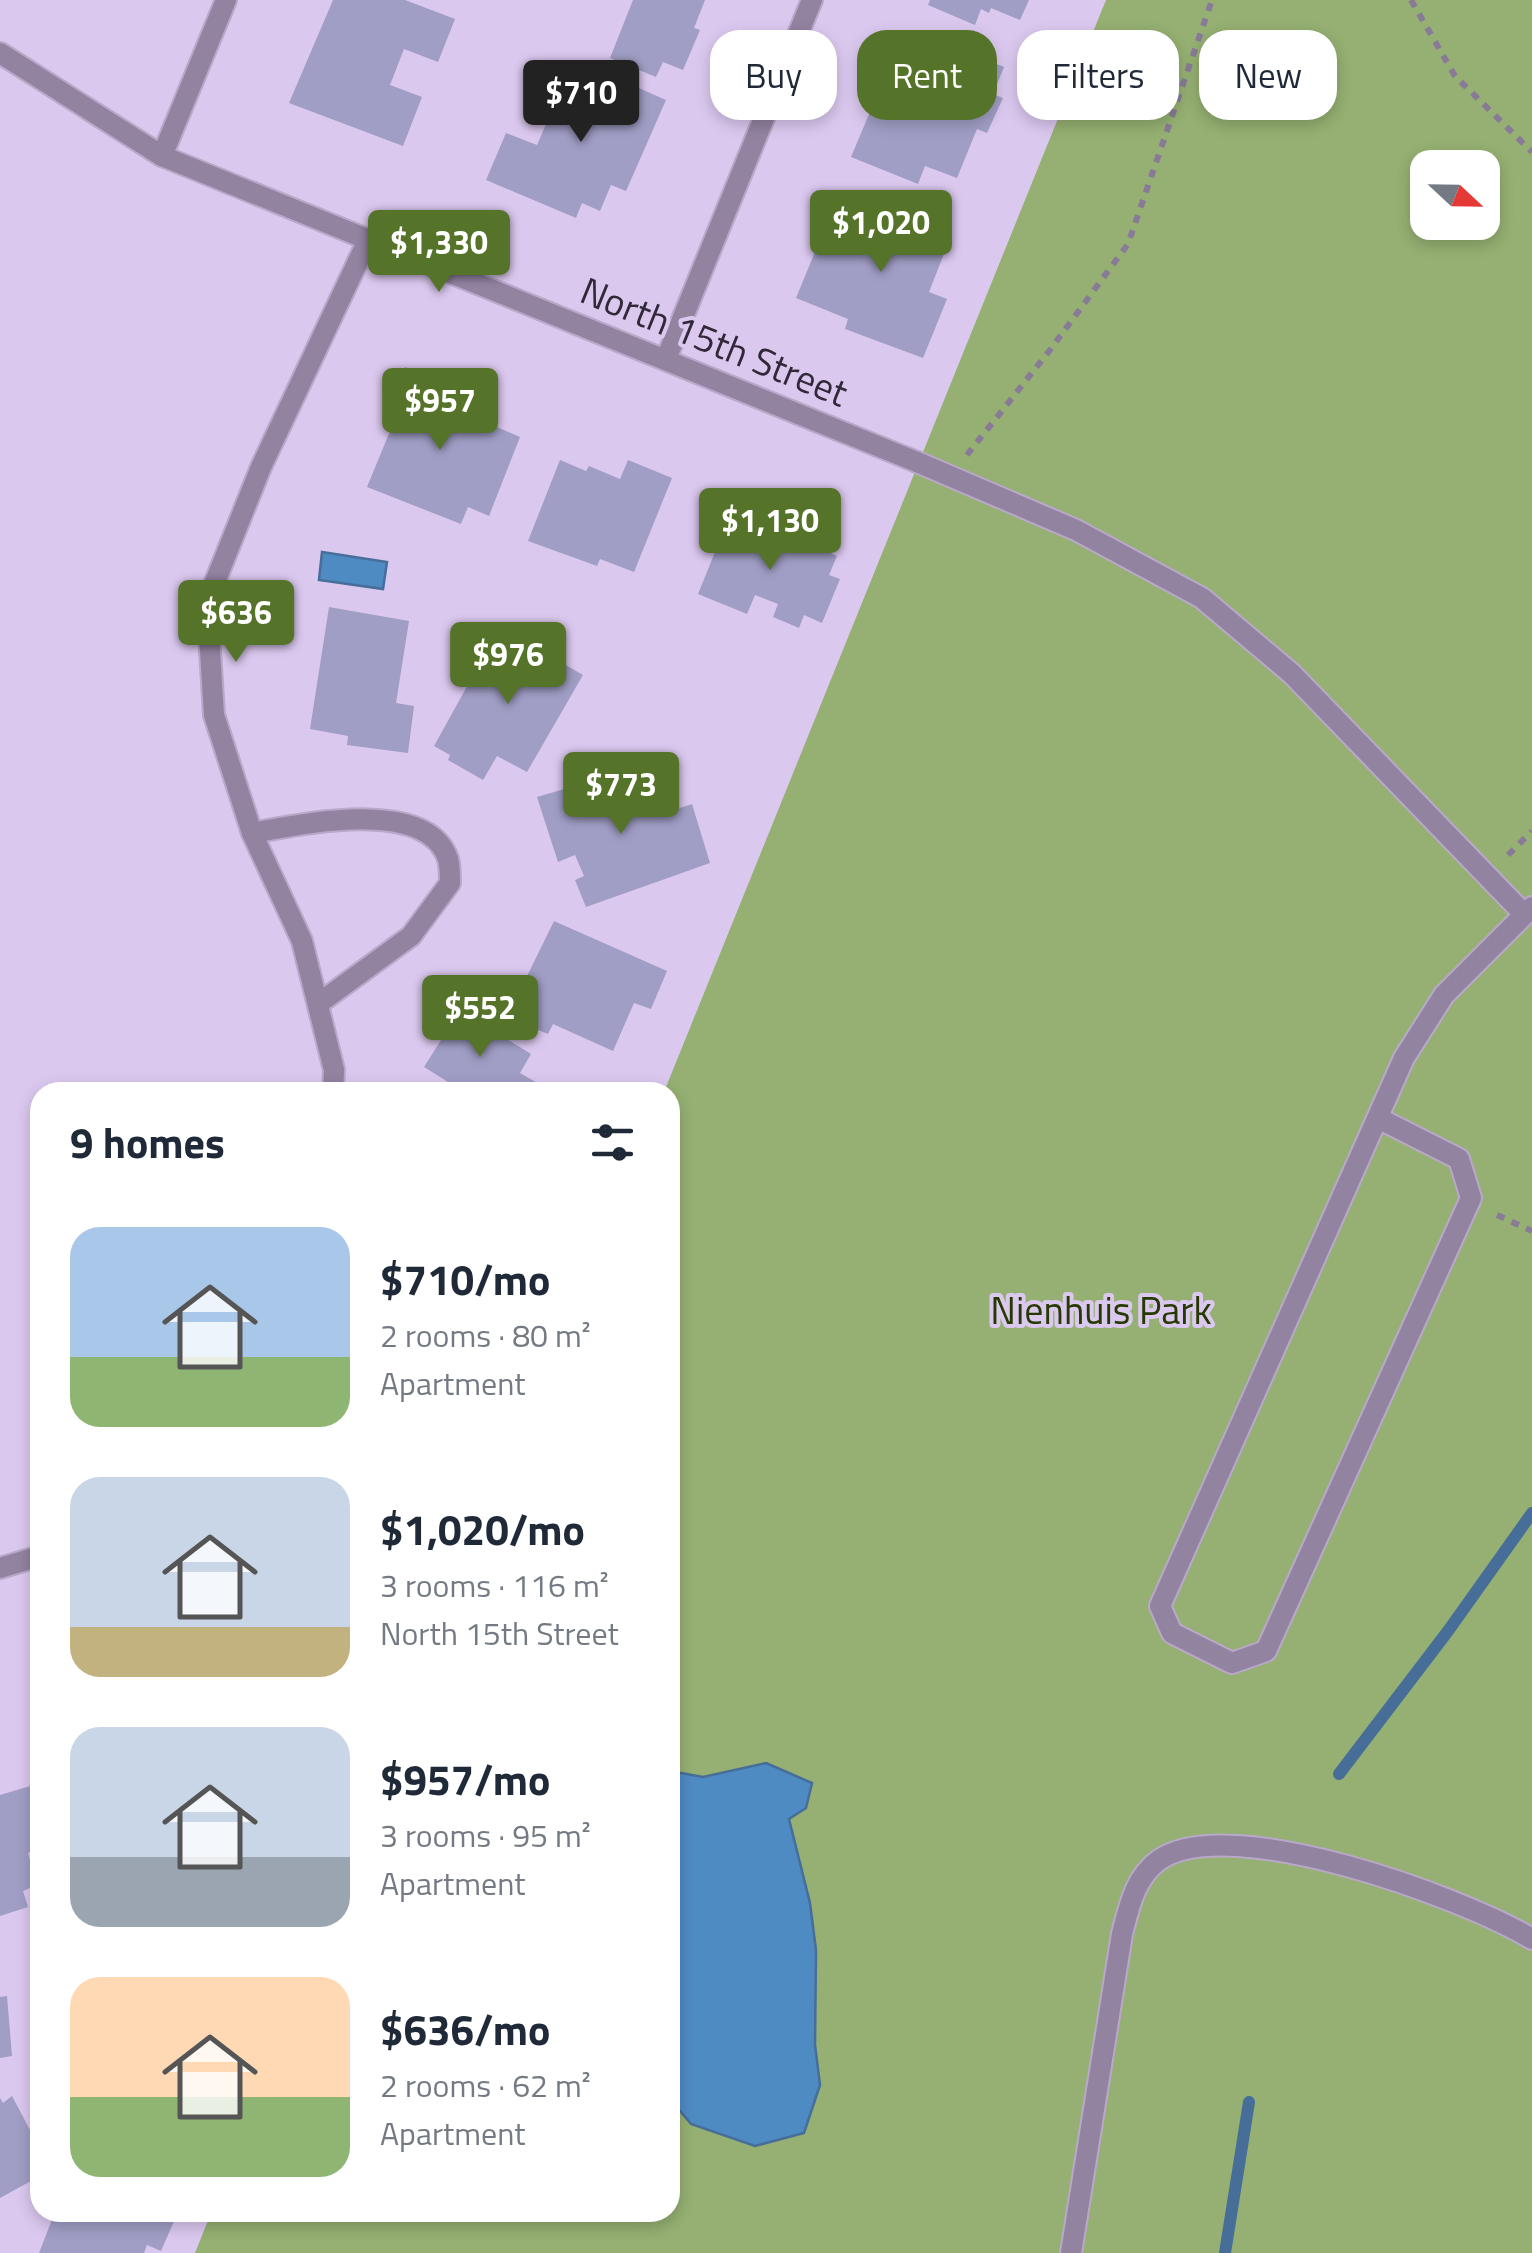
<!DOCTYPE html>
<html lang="en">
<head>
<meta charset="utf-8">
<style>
  :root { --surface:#fff; --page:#f6f6f7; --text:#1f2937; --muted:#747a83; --accent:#567429 }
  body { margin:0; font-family:"Titillium Web",sans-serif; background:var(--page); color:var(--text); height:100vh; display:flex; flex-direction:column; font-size:38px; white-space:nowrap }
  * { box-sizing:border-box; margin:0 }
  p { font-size:32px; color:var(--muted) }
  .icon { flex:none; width:55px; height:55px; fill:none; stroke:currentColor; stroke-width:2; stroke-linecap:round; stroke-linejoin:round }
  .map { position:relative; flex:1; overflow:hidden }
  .details { position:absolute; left:30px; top:1082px; width:650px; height:1140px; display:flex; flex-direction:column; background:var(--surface); border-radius:30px; box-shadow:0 5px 15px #0003 }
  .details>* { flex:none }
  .top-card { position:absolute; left:710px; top:30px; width:670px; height:90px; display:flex; gap:20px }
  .needle { width:65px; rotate:112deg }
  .fabs { position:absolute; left:1410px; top:150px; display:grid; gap:20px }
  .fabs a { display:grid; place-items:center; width:90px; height:90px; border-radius:20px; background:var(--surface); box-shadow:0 5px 15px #0003; font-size:50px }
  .price { position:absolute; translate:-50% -85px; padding:0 22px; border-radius:10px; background:var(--accent); color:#fff; font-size:32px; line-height:65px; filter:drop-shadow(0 2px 5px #0008) }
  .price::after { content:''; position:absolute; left:50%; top:60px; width:30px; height:22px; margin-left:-15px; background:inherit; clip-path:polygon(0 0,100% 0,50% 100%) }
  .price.current { background:#222; color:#fff }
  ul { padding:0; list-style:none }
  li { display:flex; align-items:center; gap:30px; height:250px; padding:0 40px }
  li span { display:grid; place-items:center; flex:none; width:280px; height:200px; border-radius:30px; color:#555 }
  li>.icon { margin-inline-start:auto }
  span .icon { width:120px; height:120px; fill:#fffc; stroke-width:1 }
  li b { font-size:42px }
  h2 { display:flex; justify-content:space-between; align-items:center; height:120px; padding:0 40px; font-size:42px }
  .tag { padding:0 35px; border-radius:30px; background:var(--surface); box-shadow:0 5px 15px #0003; font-size:35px; line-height:90px }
  .tag.current { background:var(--accent); color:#fff }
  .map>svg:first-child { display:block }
</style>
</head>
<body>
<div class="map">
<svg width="1532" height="2253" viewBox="0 0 1532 2253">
  <rect width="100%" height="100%" fill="#dbc8ef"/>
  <path fill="#95b072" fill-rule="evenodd" d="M1106,0H1532V2253H195L211,2213L670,2212V1092H664ZM1428,168H1482V222H1428Z"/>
  <g fill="#4f8bc3" stroke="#466e99" stroke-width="2.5">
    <path d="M322,552L387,562L383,589L319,580Z"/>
    <path d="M766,1763L812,1783L806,1808L789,1819L810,1903L816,1950L815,2045L820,2085L804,2133L755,2146L691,2124L670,2099V1771L703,1777Z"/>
  </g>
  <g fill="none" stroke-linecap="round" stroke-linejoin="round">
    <g stroke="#466e99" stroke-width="12">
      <path d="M1339,1774L1448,1631L1532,1513"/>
      <path d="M1225,2253L1249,2102"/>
    </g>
  </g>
  <g fill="#a09ec5">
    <path d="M333,0H405L455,19L438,62L404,49L390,85L422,97L403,146L289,103Z"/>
    <path d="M633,0H705L694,28L700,30L683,70L663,62L656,77L610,58Z"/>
    <path d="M930,0H1029L1020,20L991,8L989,13L981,9L975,25L928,5Z"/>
    <path d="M912,37L930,44L932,38L1004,67L993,94L1003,98L987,133L977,129L957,178L925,166L918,184L851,157L875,100L884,104Z"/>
    <path d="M584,64L666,100L626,191L611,185L600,211L582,203L576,218L486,180L506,133L537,145L562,87L573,92Z"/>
    <path d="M856,190L936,222L933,228L951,236L929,292L947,299L923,358L845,329L848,319L796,298L817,247L830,252Z"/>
    <path d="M405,367L458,389L446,416L472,426L474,422L488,428L490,424L520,437L489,516L468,507L461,524L367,487L395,419L384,414Z"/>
    <path d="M560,460L586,471L589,466L620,479L628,460L672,478L634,572L600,559L597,566L528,541Z"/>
    <path d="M730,515L782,536L784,531L837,556L829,575L840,579L822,623L804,615L799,628L773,617L778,604L755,595L747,614L698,594Z"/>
    <path d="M329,607L409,621L396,703L414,706L408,753L347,745L348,736L310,729Z"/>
    <path d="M500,627L583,675L527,772L497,756L483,780L448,760L450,755L434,746Z"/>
    <path d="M619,773L625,791L651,782L662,814L692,804L710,863L586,907L575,880L584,876L575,855L558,862L537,797Z"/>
    <path d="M554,921L667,971L651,1009L634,1003L613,1051L553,1024L548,1034L507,1017Z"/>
    <path d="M460,1010L531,1054L520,1073L553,1092H441L448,1082L424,1067Z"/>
    <path d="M37,1784L40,1849L28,1853L37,1885L23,1891L28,1907L0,1916V1795Z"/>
    <path d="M7,1996L12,2056L0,2058V1997Z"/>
    <path d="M12,2096L40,2149V2176L0,2198V2098L3,2103Z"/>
    <path d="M55,2212H178L161,2251L147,2245L144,2253H39Z"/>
  </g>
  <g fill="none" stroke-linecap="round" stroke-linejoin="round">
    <g stroke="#b9a8ca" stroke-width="24">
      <g id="service">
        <path d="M917,462L1076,530L1202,598L1292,674L1524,914"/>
        <path d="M1380,1119L1459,1159L1471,1198L1266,1651L1232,1663L1172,1633L1160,1606L1404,1058L1444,995L1532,907"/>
        <path d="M1071,2253L1122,1934C1129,1907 1135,1877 1159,1860C1229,1811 1464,1898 1532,1939"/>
      </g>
    </g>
    <g stroke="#b9a8ca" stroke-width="24">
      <g id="minor">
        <path d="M0,53L162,156L917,462"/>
        <path d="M162,156L226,0"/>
        <path d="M666,359L812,0"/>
        <path d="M252,833C298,825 427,796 448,859C450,866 450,876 450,883L411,936L318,1004"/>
        <path d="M333,1092L334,1070L302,941L252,833L214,715L207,602L261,467L368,240"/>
        <path d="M0,1568L40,1556"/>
      </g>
    </g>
    <g stroke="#897b97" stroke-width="6" stroke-dasharray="8 8" stroke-linecap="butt">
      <path d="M1411,0L1455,76L1532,152"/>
      <path d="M967,455L1050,350L1128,244L1212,0"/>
      <path d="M1508,855L1532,831"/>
      <path d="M1497,1215L1532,1231"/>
    </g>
    <use href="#service" stroke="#9283a1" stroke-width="20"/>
    <use href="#minor" stroke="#9283a1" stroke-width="20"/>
  </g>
  <g text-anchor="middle" stroke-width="8" stroke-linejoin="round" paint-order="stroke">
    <g font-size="38" fill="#312938" stroke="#dbc8ef">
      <text transform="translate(714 342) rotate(22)" y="13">North 15th Street</text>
    </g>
    <g font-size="38" fill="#263901" stroke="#dbc8ef">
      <text x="1101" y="1324">Nienhuis Park</text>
    </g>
  </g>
</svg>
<div class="fabs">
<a><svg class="needle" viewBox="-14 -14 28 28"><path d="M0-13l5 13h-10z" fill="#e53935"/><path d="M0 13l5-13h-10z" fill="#747a83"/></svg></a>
</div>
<b class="price current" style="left:581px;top:145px">$710</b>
<b class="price" style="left:881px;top:275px">$1,020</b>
<b class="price" style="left:439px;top:295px">$1,330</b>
<b class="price" style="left:440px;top:453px">$957</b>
<b class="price" style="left:770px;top:573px">$1,130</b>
<b class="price" style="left:236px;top:665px">$636</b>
<b class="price" style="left:508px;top:707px">$976</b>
<b class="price" style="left:621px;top:837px">$773</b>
<b class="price" style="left:480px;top:1060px">$552</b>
<div class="top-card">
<a class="tag">Buy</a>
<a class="tag current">Rent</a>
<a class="tag">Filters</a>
<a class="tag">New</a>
</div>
<section class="details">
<h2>9 homes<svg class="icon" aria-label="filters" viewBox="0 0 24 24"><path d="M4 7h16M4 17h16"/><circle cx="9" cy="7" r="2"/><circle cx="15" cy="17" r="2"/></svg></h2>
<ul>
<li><span style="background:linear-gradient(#a9c7e8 65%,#8fb573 0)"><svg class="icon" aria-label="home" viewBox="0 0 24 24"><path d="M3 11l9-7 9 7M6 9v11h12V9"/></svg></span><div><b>$710/mo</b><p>2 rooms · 80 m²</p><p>Apartment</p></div></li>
<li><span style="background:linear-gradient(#c9d6e8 75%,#c2b280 0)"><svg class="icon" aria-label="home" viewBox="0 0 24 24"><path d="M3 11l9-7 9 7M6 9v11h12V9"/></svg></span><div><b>$1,020/mo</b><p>3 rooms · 116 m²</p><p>North 15th Street</p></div></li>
<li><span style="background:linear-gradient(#c9d6e8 65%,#9aa5b1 0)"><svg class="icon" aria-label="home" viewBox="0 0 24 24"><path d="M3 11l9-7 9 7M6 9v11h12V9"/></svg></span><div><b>$957/mo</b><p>3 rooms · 95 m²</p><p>Apartment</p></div></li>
<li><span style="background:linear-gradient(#ffd9b3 60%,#8fb573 0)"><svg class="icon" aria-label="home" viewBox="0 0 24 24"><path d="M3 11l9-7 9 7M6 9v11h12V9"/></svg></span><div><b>$636/mo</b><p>2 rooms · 62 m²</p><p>Apartment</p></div></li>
</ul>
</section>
</div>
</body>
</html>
